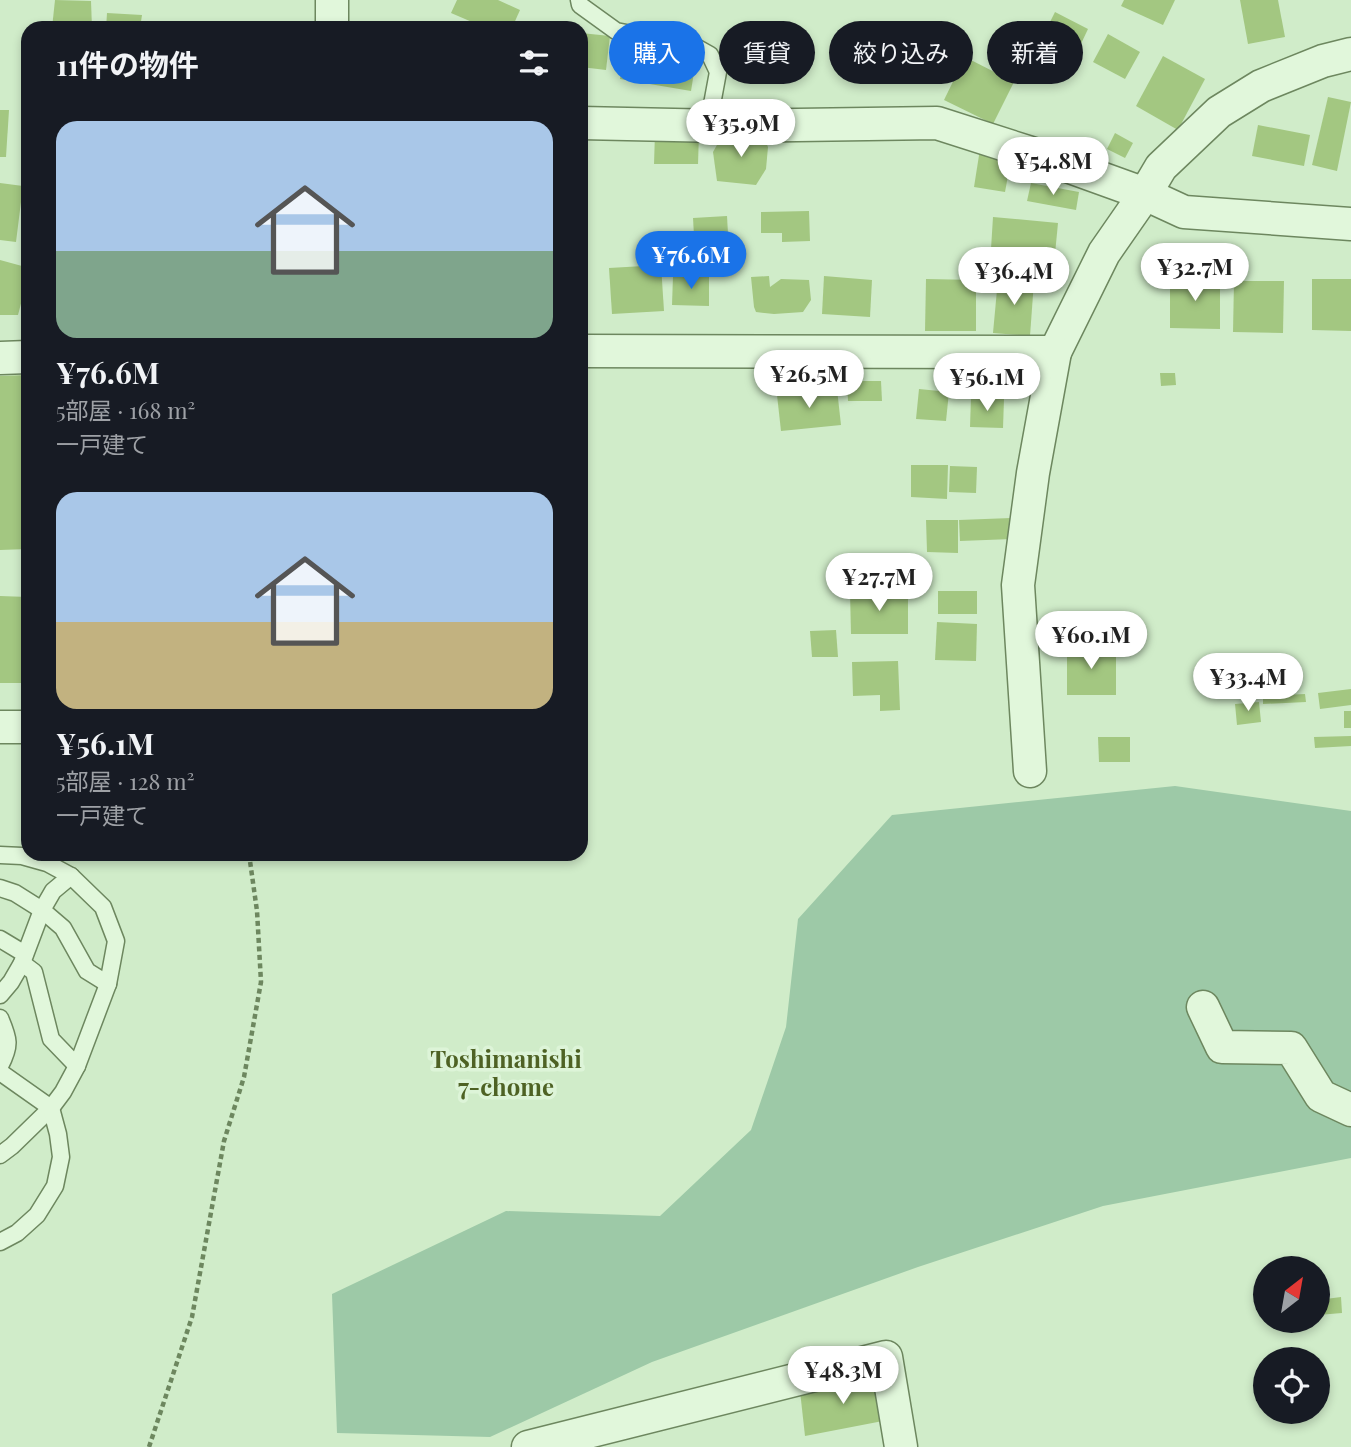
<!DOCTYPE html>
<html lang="ja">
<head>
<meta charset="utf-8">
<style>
  :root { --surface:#171b24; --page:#242831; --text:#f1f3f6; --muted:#9ea1a6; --accent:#1a73e8 }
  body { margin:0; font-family:"Playfair Display","Noto Sans JP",serif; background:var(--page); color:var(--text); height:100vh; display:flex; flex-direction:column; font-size:26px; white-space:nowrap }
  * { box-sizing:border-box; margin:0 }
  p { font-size:23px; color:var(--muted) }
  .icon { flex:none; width:38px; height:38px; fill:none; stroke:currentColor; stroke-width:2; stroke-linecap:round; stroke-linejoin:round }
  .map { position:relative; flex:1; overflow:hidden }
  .side { position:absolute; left:21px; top:21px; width:567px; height:840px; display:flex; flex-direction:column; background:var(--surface); border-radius:21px; box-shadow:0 4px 10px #0003 }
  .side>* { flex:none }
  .top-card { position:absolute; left:609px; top:21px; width:637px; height:63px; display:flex; gap:14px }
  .needle { width:46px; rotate:31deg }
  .buttons { position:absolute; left:1253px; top:1256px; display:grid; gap:14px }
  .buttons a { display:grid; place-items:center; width:77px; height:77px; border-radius:50%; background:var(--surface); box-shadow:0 4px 10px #0003; font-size:35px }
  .price { position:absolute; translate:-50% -60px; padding:0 16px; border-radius:24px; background:#fff; color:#222; font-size:23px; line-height:46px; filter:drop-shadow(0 2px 4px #0008) }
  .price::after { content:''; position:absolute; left:50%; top:42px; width:21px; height:16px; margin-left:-10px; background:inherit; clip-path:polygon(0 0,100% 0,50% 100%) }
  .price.current { background:var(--accent); color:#fff }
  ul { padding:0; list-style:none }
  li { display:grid; align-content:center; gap:14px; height:371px; padding:0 35px }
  li span { display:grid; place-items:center; height:217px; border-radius:21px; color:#555 }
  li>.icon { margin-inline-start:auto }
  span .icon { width:126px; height:126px; fill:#fffc; stroke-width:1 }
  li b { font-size:30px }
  h2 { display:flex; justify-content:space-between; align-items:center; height:84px; padding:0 35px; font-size:30px }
  .chip { padding:0 24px; border-radius:32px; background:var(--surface); box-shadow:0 4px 10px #0003; font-size:24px; line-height:63px }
  .chip.current { background:var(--accent); color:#fff }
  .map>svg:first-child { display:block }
</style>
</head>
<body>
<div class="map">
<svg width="1351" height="1447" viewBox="0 0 1351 1447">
  <rect width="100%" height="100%" fill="#d0ecc9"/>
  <path fill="#9dc9a7" d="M1175,786L1351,811V1158L1103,1206L918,1267L652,1362L490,1437L337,1433L332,1294L506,1211L660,1216L751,1130L786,1027L798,919L892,815Z"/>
  <g fill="#a3c781">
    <path d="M55,0L91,1L92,28H52Z"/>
    <path d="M457,0H498L520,10L512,28H486L451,13Z"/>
    <path d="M1124,0H1175L1163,25L1121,6Z"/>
    <path d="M1240,0H1278L1285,37L1248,44Z"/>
    <path d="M1055,12L1088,29L1070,67L1036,50Z"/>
    <path d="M107,13L142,15L140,28H106Z"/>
    <path d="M581,33L610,36L606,70L581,67Z"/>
    <path d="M1108,34L1140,52L1125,79L1093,62Z"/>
    <path d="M625,48L696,60L691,91L620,79Z"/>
    <path d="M1163,56L1205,79L1178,130L1136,106Z"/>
    <path d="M965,57L1014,82L993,124L944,100Z"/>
    <path d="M1328,97L1351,102L1337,171L1312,165Z"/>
    <path d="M0,110H9L6,157H0Z"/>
    <path d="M1258,125L1310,135L1304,166L1252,156Z"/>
    <path d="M655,132L699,133L698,164H654Z"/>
    <path d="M1115,133L1133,143L1125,158L1107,149Z"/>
    <path d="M722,136H763L768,147L766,169L756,185L717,181L713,152Z"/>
    <path d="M980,149L1012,154L1005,192L974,187Z"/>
    <path d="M0,183L23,186L16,242L0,240Z"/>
    <path d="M1031,183L1079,192L1076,210L1027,201Z"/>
    <path d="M809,211L810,241L782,242V233H761V212Z"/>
    <path d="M727,216L729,251L695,253L693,218Z"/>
    <path d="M993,217L1058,223L1055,254L991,249Z"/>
    <path d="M0,260L22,266L28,277L18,315H0Z"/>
    <path d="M661,265L664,311L612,314L609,268Z"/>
    <path d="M673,276L709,277V306L672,305Z"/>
    <path d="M769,276L770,287L781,279L809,280L811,300L803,312L774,314L756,312L754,307L751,277Z"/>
    <path d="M824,276L872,280L870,317L822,314Z"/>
    <path d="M1170,277L1220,278V329L1170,328Z"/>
    <path d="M926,279L976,280V331H925Z"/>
    <path d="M998,279L1034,281L1030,336L993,333Z"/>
    <path d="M1312,279H1351V331L1312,330Z"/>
    <path d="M1234,281H1284L1283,333L1233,332Z"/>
    <path d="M1160,373H1175L1176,385L1161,386Z"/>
    <path d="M28,375V549L0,550V376Z"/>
    <path d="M847,381H881L882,401H848Z"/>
    <path d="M837,389L841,425L781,431L777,395Z"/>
    <path d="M919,389L949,392L946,421L916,419Z"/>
    <path d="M971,397L1004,399L1003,428L970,427Z"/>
    <path d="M911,465H948L947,499L911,497Z"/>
    <path d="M950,466L977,467L976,493L949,492Z"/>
    <path d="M1011,518L1012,539L960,541L959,520Z"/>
    <path d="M926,520H958V553L927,552Z"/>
    <path d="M908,591V634H851L850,592Z"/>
    <rect x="938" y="591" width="39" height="23"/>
    <path d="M0,596L28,597V683H0Z"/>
    <path d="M937,622L977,624L976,661L935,660Z"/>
    <path d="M836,630L838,657H812L810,631Z"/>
    <path d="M1067,647L1116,648V695H1067Z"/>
    <path d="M898,661L900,710L880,711V695L853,696L852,662Z"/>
    <path d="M1351,689V705L1320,709L1318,693Z"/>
    <path d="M1305,694L1306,702L1263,704V696Z"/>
    <path d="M1259,702L1261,722L1237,725L1235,704Z"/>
    <rect x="1344" y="711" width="7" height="17"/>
    <path d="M1351,736V746L1315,748L1314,737Z"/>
    <path d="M1098,737H1130V762H1099Z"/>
    <path d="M1341,1297L1342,1313L1318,1315V1300Z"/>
    <path d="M880,1377L888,1420L805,1436L800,1391Z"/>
  </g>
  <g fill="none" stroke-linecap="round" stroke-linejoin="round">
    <g stroke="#6d875f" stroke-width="19">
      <g id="lane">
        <path d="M579,0L580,5L616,31L694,46L710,55L718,72L708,126"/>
        <path d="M0,855L22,856L47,863L71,876L103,907L116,941L108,984L77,1066L63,1092L51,1108L12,1146L0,1155"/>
        <path d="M0,888L15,893L42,910L63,928L87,971L108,984"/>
        <path d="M0,939L25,954"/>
        <path d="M22,963L34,972L51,1039L77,1066"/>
        <path d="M0,995L11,982L22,963L42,910L53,891L71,876"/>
        <path d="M0,1018C9,1039 11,1045 0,1066"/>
        <path d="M0,1072L51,1108L58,1134L61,1157L55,1186L37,1215L17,1233L0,1242"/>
      </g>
    </g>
    <g stroke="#6d875f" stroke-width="35">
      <g id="street">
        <path d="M332,28V0"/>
        <path d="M581,123L720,126L937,123L1034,154L1145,194L1184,212L1351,224"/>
        <path d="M581,351L1055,352L1104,253L1145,194L1161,167L1219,112L1261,86L1323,61L1351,54"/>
        <path d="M0,358L28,357"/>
        <path d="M0,727H28"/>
        <path d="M1030,771L1018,585L1033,473L1055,352"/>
        <path d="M1203,1007L1222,1047L1291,1048L1321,1096L1351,1110"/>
        <path d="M528,1447L886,1357L901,1447"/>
      </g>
    </g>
    <path stroke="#6d875f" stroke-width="4.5" stroke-dasharray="5 3.5" stroke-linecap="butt" d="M149,1447L192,1317L224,1141L244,1077L261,982L257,911L249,854"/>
    <use href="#lane" stroke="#e1f7db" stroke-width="16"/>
    <use href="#street" stroke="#e1f7db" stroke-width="32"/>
  </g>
  <g text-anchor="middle" stroke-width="7" stroke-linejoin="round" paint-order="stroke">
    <g font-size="24" font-weight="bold" fill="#4e6224" stroke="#ddf4d8">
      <text x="506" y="1068">Toshimanishi<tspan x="506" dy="28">7-chome</tspan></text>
    </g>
  </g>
</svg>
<div class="buttons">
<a><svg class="needle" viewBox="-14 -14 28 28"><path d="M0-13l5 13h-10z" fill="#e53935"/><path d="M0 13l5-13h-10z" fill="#9ea1a6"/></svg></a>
<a><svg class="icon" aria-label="locate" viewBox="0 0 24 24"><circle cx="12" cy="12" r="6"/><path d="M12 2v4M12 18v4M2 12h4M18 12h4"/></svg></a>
</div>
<b class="price" style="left:741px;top:159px">¥35.9M</b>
<b class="price" style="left:1053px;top:197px">¥54.8M</b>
<b class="price current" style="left:691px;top:291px">¥76.6M</b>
<b class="price" style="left:1195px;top:303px">¥32.7M</b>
<b class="price" style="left:1014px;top:307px">¥36.4M</b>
<b class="price" style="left:809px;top:410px">¥26.5M</b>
<b class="price" style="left:987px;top:413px">¥56.1M</b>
<b class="price" style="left:879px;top:613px">¥27.7M</b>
<b class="price" style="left:1091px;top:671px">¥60.1M</b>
<b class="price" style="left:1248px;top:713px">¥33.4M</b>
<b class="price" style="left:843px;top:1406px">¥48.3M</b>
<div class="top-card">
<a class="chip current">購入</a>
<a class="chip">賃貸</a>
<a class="chip">絞り込み</a>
<a class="chip">新着</a>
</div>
<section class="side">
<h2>11件の物件<svg class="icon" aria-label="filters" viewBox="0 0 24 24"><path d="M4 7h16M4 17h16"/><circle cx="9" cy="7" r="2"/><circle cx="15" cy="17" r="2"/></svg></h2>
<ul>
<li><span style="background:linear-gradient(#a9c7e8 60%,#7fa58c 0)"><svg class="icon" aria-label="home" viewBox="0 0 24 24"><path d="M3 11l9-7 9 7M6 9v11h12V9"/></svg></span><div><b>¥76.6M</b><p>5部屋 · 168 m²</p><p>一戸建て</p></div></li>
<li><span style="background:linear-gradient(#a9c7e8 60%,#c2b280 0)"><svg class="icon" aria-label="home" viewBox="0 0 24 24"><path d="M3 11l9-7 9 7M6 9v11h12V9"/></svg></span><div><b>¥56.1M</b><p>5部屋 · 128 m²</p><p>一戸建て</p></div></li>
</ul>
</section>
</div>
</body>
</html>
